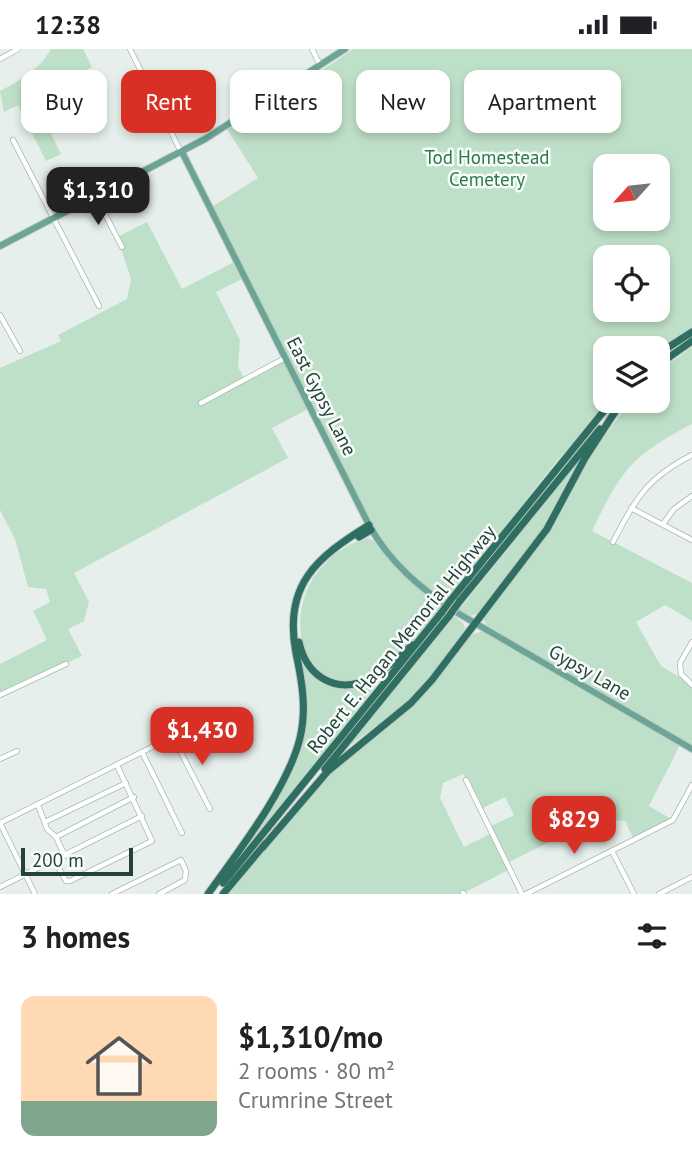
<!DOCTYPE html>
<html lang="en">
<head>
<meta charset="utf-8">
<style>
  :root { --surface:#fff; --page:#f2f2f2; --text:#202124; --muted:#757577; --accent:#d93025 }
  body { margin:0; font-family:"PT Sans",sans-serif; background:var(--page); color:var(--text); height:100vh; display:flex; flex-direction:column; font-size:26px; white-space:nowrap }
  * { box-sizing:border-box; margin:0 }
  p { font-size:23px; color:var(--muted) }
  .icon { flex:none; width:38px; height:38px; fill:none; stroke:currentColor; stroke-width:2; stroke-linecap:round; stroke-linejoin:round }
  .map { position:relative; height:845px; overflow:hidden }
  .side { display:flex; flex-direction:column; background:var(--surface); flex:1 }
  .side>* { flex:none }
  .banner { position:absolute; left:21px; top:21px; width:651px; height:63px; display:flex; gap:14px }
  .needle { width:46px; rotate:243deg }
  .tools { position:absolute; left:593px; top:105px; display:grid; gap:14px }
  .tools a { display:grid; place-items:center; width:77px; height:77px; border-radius:14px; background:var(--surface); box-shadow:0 4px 10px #0003; font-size:35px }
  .scale { position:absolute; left:21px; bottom:18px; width:112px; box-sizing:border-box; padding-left:7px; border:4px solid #24423a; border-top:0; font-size:19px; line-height:24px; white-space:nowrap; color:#24423a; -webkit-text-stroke:5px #f7fbf9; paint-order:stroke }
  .price { position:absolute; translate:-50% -60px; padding:0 16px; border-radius:14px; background:var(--accent); color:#fff; font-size:23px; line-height:46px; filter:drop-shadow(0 2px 4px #0008) }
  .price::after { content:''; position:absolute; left:50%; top:42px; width:21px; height:16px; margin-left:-10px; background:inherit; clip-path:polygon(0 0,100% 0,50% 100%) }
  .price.current { background:#222; color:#fff }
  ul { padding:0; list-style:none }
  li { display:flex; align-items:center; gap:21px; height:175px; padding:0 21px }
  li span { display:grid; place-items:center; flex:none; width:196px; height:140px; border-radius:14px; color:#555 }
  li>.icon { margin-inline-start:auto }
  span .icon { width:84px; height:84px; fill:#fffc; stroke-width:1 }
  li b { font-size:30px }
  h2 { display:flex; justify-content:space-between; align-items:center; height:84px; padding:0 21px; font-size:30px }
  .tag { padding:0 24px; border-radius:14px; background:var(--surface); box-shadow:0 4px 10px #0003; font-size:24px; line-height:63px }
  .tag.current { background:var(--accent); color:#fff }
  .status { display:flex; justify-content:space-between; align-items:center; height:49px; padding:0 35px; background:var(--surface); direction:ltr }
  .status svg { height:19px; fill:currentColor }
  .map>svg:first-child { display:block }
</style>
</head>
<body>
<div class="status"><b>12:38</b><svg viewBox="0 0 49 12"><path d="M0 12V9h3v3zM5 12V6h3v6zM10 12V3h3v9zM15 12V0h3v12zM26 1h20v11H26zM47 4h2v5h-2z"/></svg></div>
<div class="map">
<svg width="692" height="845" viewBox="0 0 692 845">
  <rect width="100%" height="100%" fill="#e6efeb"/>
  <g fill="#bfe0c8" fill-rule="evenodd">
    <path d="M51,0H83L92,18L33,48L61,105L46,112L18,56L4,63L0,42C21,31 39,21 51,0Z"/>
    <path d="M353,0H692V278L658,300L606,299C606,314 611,339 605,352C599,367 567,400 555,414C522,456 489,497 456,539C433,567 409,606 376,624C311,658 283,583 311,533C323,513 346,493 369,489L378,495L310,359L272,379L288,409L74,524L89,553L84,572L68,580L82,607L0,646V615L47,591L33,562L50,553L46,540L28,538L15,490L0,461V319L61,292L58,286L127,250L131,230L117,188L147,173L182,240L236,212L210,159L258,129L225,77L259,56L264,62ZM606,117H658V170H606ZM606,208H658V261H606ZM244,229L285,309L245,331L238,318L240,291L216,243Z"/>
    <path d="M692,298V375C631,407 622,420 592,482L692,534V572L665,556L636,573L661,617L692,636V700L681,694L649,757L673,771L634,791L625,772L596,770L507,814L510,820L462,845H227L330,725L422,648L468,586L481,583L486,575L483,569L557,469L595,399L631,352H658V323ZM463,725L481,760L505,748L514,766L489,778L492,784L464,798L440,749L443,734Z"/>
    <path d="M585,404L553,466L477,565L470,567L459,561L454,567L463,574L465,580L439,618L407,654L348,698L452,570L449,567L459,553L463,556Z"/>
    <path d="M299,607L308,619L343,638L389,620L233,817L284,732L303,679Z"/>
  </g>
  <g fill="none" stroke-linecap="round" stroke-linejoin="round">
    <g stroke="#a8b8b2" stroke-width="6">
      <g id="minor">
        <path d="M130,0L181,103"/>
        <path d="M312,0L320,16"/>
        <path d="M0,10L18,0"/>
        <path d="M13,91L99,257"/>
        <path d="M96,148L122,198"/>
        <path d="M0,266L20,302"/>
        <path d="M201,354L285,309"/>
        <path d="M631,459L692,491"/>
        <path d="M663,475L674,460L692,447"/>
        <path d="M613,493C636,449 647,429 692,406"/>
        <path d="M692,593L680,614L681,625L692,636"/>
        <path d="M0,646L66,615"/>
        <path d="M173,688L210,760"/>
        <path d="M142,703L182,784"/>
        <path d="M0,710L17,702"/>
        <path d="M466,731L522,845"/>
        <path d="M38,756L47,780L56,788"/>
        <path d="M45,773L126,734"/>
        <path d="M612,802L634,845"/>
        <path d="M65,807L56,788L134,748"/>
        <path d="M55,812L66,832H70L152,792L117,716"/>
        <path d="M0,838L142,767"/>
        <path d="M463,844L464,845"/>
        <path d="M35,845L0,774L208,670"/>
        <path d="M112,845L181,811L186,822L185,831L159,845"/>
        <path d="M526,845L673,771L692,736"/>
        <path d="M659,845L692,828"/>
      </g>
    </g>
    <g stroke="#c2cac8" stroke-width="8">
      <g id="major">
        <path d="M182,103L369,476C390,514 420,539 456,563L692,700"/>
        <path d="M0,197L205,90L345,0"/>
      </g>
    </g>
    <g stroke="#c2cac8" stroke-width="9">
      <g id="highway">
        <path d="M658,305L692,283"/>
        <path d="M658,316L692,292"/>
        <path d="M359,488L371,481"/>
        <path d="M450,552L612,352"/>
        <path d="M459,553L600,380"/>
        <path d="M299,593C302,607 308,620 322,629C356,650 388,619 412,596"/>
        <path d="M325,720L449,567"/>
        <path d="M263,798L328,722L411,654L432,631L547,480L585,409L622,352"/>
        <path d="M223,834L442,563"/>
        <path d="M208,845C238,803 288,739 300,689C307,660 302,632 296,604C283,536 316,509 369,476"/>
        <path d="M223,845L265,795"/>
      </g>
    </g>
    <use href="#minor" stroke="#fff" stroke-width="4.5"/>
    <use href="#major" stroke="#6aa596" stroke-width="6"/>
    <use href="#highway" stroke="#2f6f62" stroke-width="7"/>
    <g stroke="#c2cac8" stroke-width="9" stroke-linecap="butt">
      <g id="highway-bridge">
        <path d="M442,563L450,552"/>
        <path d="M449,567L459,553"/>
      </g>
    </g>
    <use href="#highway-bridge" stroke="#2f6f62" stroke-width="7"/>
  </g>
  <g text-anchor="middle" stroke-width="5" stroke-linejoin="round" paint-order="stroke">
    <g font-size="19" fill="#2d7a4b" stroke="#f7fbf9">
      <text x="487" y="115">Tod Homestead<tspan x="487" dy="22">Cemetery</tspan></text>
    </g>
    <g font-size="19" fill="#24423a" stroke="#f7fbf9">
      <text transform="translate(322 347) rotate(63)" y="7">East Gypsy Lane</text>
      <text transform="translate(401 590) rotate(-51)" y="7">Robert E. Hagan Memorial Highway</text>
      <text transform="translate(590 623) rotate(30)" y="7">Gypsy Lane</text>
    </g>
  </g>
</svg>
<div class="tools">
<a><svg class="needle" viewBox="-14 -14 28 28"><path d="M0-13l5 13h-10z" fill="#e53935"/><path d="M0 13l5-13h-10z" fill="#757577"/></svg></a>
<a><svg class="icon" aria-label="locate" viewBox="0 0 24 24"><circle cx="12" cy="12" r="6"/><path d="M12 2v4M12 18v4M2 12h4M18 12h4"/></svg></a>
<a><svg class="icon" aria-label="layers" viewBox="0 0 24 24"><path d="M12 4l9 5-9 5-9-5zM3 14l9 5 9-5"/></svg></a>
</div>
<div class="scale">200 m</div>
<b class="price current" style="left:98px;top:178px">$1,310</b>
<b class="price" style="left:202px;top:718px">$1,430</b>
<b class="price" style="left:574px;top:807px">$829</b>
<div class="banner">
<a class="tag">Buy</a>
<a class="tag current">Rent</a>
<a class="tag">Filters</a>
<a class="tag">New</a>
<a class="tag">Apartment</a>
</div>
</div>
<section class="side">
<h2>3 homes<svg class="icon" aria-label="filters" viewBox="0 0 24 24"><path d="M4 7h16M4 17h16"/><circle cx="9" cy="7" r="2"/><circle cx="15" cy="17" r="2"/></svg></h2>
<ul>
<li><span style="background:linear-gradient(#ffd9b3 75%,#7fa58c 0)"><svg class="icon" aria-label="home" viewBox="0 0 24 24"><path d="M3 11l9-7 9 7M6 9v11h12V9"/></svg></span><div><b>$1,310/mo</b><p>2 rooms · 80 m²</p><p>Crumrine Street</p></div></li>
</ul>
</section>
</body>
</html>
